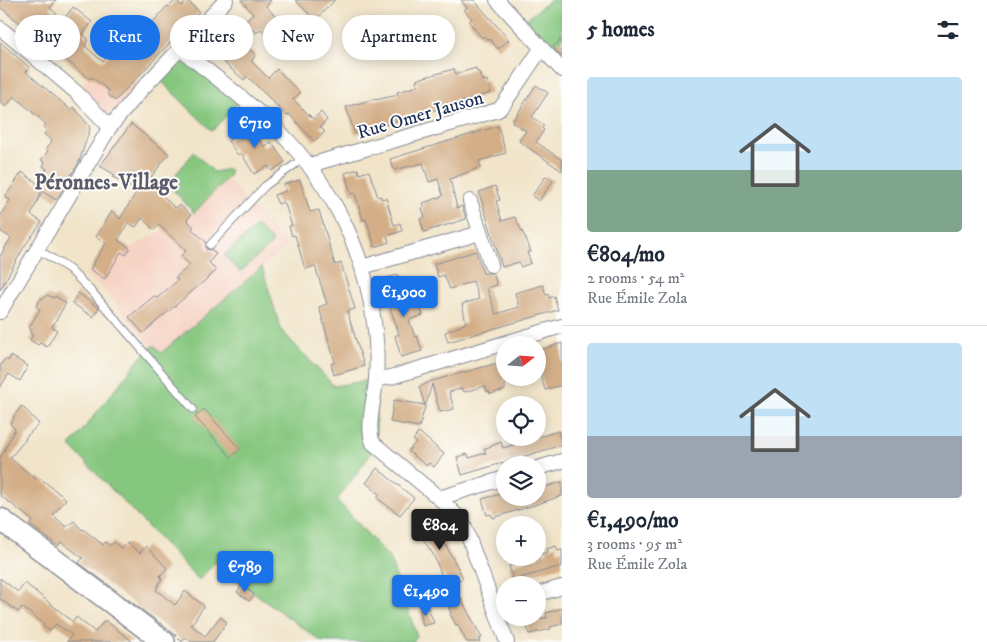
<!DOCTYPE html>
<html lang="en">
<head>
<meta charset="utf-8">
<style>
  :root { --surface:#fff; --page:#f2f2f3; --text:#1f2937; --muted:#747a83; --line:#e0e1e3; --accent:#1a73e8 }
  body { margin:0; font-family:"IM FELL DW Pica",serif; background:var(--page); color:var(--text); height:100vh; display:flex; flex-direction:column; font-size:19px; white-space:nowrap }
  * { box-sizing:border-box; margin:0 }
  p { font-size:16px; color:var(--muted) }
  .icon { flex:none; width:28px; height:28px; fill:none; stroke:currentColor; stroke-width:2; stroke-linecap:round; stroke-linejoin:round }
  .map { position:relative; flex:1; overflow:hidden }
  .sheet { display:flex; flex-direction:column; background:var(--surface); width:425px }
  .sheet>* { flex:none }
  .top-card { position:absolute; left:15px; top:15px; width:471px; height:45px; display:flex; gap:10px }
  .needle { width:32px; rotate:73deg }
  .controls { position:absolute; left:496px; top:336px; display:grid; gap:10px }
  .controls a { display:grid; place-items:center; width:50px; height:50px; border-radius:50%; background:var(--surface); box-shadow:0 2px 12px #0003; font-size:25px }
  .price { position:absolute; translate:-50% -42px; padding:0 11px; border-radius:5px; background:var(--accent); color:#fff; font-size:16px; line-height:32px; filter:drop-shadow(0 1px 2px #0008) }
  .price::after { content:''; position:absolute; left:50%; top:30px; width:15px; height:11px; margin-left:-8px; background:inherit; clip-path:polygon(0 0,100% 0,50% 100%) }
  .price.selected { background:#222; color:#fff }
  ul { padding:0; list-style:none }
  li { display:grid; align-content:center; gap:10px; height:265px; padding:0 25px }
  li+li { border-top:1px solid var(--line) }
  li span { display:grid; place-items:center; height:155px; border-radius:5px; color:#555 }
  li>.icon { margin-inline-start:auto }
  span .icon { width:90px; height:90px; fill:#fffc; stroke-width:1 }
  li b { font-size:21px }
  h2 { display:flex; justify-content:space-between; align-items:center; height:60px; padding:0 25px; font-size:21px }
  .pill { padding:0 18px; border-radius:22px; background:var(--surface); box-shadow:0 2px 12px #0003; font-size:18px; line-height:45px }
  .pill.selected { background:var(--accent); color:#fff }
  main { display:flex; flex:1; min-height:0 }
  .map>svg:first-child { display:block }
</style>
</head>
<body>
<main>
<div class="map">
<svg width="562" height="642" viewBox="0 0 562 642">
  <rect width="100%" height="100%" fill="#fdfcf7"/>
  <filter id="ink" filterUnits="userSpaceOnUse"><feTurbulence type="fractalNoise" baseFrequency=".02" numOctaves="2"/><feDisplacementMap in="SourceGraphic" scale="10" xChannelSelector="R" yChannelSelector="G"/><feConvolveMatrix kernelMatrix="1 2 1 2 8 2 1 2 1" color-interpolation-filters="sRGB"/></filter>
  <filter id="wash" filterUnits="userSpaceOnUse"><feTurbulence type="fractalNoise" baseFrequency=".0096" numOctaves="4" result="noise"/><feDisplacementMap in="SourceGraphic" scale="20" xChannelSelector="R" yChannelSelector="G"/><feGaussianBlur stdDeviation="1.12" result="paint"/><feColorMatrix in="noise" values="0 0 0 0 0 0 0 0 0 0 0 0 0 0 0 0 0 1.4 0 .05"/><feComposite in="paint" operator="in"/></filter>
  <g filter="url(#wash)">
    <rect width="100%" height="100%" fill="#f1e4c9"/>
    <g fill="#f6d2c3">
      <path d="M106,56L141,90L110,127L76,92Z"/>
      <path d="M227,178L287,246L161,353L154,345L152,347L101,286L85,275L87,272L194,213Z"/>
    </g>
    <g fill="#86c77f" stroke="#507b6e">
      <path d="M550,0H562V70L519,25Z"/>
      <path d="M180,49L242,99L212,131L155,75Z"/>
      <path d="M194,152L214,172L229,169L230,175L194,213L168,184Z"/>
      <path d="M257,226L273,243L240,272L224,255Z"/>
      <path d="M262,267L281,330L334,386L376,379V447L337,500L390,559L417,636L413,642H322L227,573L215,562L199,580L70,446L141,357L154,345L161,353Z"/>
    </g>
    <g id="blocks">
      <g fill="#d3ae87">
        <path d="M0,0H56L50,8L63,20L73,7L92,22L83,34L88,39L85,46L103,62L117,44L127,35L133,40L136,37L138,38L144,43L157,29L151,24L167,6L169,7L176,0L182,6L187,0L199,12L115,101L107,94L109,91L92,77L90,79L82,73L0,7Z"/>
        <path d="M241,0H271L266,6L278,19L276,21L284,29L277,37L271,31L266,35L261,29L256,33L245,22L253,14Z"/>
        <path d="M295,0H335L315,20Z"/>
        <path d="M461,0H474L509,40L498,49L490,39L487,40L484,36L482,38L469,22L472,19L464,10L467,8Z"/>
        <path d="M230,34L256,55L252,60V62L268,78L277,69L300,93L293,99L313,119L321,112L327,120L320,127L325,132L314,141L289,114L287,116L247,76L244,80L208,49L217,39L222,43Z"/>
        <path d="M562,39V57L553,47Z"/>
        <path d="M0,42L30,68L26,72L71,110L74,107L89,126L90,129L79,162L56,200L42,191L31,215L42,222L24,247L0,290V256L11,238L0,231V216L10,200L5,197L22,172L37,183L47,169L43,166L45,163L41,160L48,151L46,149L52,141L44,134L47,131L43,127L46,124L14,96L6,107L0,102Z"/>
        <path d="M476,68L477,72H479L482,81L487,80L491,93L355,134L346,107L374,99L375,100L398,95L397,92L418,86L416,80L425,77L454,69L456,74Z"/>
        <path d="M536,85L548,93L532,117L544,125L542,128L544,130L536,142L562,160V171L519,141L526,131L512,122Z"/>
        <path d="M246,120L264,147L271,142L285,162L272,171L268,166L254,174L241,153L238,155L228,141L237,134L233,129Z"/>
        <path d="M131,124L169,154L148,181L175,208L180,205L191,215L187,220L194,227L192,229L206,242V249L212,250L216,254L209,262L216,271L143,333L129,317L154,296L157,298L178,280L175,278L190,265L181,256L186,251L159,225L154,230L142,218L136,227L128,223L118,240L130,248L126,255L121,252L105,279L90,269L106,243L96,237L112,211L120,219L137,191L113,177L115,175L100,166Z"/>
        <path d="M498,126L506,153L479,161L481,167L450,179L457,208L462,206L466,219L424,232L420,219L425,217L422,208L425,207L423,203L443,196L438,179L429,182L423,163L394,170L390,159Z"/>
        <path d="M358,169L359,174L369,171L378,197L381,196V199L386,198L394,225L400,223L402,231L387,236L389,242L375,247L366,219L363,220L355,193L351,194L345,173Z"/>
        <path d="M546,176L553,181L539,201L532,196Z"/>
        <path d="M300,180L310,212L319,210L335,265L341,263L355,309L347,311L364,366L334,375L331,364L335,362L319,307L327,304L315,266L305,269L295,235L292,236L289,226H292L285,204L283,202L278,204L274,195L286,191L284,184Z"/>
        <path d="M495,186L500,200L496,201L502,221L515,217L527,241L531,252H527L531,263L521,267L519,262L502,267L479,192Z"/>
        <path d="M476,251L483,273H493L497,285L487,288L496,314L519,307L515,293L543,285L546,295L548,294L549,298L554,296L558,310L448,342L445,332L461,326V325L466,323L462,304L479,299L473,281L450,289L444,275L438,277L434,264Z"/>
        <path d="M398,275L409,307L419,305L423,315L409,320L415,337L417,336L422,351L401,357L395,336L399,334L390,307L394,306L385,278Z"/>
        <path d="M78,293L99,308L93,317L72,303Z"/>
        <path d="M47,295L54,298L55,296L66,303L52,327L57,330L47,347L40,343L38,345L30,340L33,335L30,333L32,330L29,328L40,309L36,307L41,298L43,299Z"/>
        <path d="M562,343V385L545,390L538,365V351Z"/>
        <path d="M11,356L28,366L20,381L9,374L0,387V366L5,359L8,361Z"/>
        <path d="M505,361V390L490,394L489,391L487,392L485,386L464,392L463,388L449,392L454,409L440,412L432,384L419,427L390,422L394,400L425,405L419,387L432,381Z"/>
        <path d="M22,406L39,424L25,438L26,439L10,458L36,479L38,477L45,482L66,499L53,515L66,527L74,521L82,530L83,529L103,545L105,542L110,546L114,542L122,549L127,543L140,553L146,546L167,568L160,576L162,578L156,590L175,605L185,591L204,606L191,625L205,636L220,617L227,622L213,642H192L185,637L182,642L172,632L79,563L83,558L61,542L58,546L30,525L33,521L0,495V459L15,429L10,424L14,419L13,417Z"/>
        <path d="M204,409L240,449L231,457L195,417Z"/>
        <path d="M558,431L562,445L462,475L457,457L468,454L469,458L486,453L484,449L501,442L503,448Z"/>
        <path d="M419,432L444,454L434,467L429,463L427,466L408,451L416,442L413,440Z"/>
        <path d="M377,468L414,498L400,515L377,498L380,495L366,483Z"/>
        <path d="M562,482V496L493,518L491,514L487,515L482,499L505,493V498H538V489Z"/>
        <path d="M431,517L463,578L450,585L444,575L442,576L433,554L421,536L423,535L418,525Z"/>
        <path d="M556,546L558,551L562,550V566L513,580L509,566L526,561L524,558H538V555L548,552L547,549Z"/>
        <path d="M0,578L18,592L25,583L73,622L76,617L95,632L105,620L133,642H67L72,635L56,624L50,631L43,626L44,624L22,607L18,612L0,599Z"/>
        <path d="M242,585L254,595L249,601L237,592Z"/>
        <path d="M460,597L482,638L479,639L480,642H467L457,624L456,625L450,614L451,613L447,604Z"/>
        <path d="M428,608L434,623L423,626L420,610Z"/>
        <path d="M562,608V624L550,627L551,629L529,634L525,619L547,618L546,613Z"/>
      </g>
    </g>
  </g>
  <g filter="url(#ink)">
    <use href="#blocks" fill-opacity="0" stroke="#868a94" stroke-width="1"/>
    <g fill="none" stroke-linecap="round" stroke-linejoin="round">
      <g stroke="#868a94" stroke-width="9">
        <g id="lane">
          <path d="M210,245L265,186L304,158"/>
          <path d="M37,249L69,269L93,293L193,409"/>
        </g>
      </g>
      <g stroke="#868a94" stroke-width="16">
        <g id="street">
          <path d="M497,0L562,70"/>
          <path d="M0,28L76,92L110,127"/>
          <path d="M180,49C209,72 239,94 266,119C327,174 366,248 375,330C377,346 377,363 376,379C375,397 366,427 373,443L439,498L463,522L507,642"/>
          <path d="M310,165L498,110L503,105L541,49"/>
          <path d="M470,201L491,265"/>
          <path d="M362,267L480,233"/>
          <path d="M0,312L110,127L141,90L226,0"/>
          <path d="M376,379L391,377L562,326"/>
          <path d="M538,468L562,461"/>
          <path d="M439,498L505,478"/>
          <path d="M538,594L562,587"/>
        </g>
      </g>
      <g stroke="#868a94" stroke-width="24">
        <path id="primary" d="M0,519L164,642"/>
      </g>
      <use href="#lane" stroke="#fff" stroke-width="7"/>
      <use href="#street" stroke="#fff" stroke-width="14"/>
      <use href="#primary" stroke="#fff" stroke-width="21"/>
    </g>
  </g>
  <g text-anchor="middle" stroke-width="4" stroke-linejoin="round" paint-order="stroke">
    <g font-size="19" fill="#1b2f5e" stroke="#fdfcf7">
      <text transform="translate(420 114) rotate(-16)" y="7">Rue Omer Jauson</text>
    </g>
    <g font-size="21" font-weight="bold" fill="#5b5b6c" stroke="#fdfcf7">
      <text x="106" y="189">Péronnes-Village</text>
    </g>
  </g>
</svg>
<div class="controls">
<a><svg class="needle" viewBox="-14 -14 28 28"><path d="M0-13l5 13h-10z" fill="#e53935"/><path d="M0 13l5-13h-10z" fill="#747a83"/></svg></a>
<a><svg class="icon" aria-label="locate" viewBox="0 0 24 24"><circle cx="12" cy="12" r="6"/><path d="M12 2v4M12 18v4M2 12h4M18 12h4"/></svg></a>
<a><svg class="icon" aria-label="layers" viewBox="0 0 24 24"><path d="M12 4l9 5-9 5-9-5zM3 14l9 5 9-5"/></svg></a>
<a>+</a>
<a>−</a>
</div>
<b class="price" style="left:255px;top:149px">€710</b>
<b class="price" style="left:404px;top:318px">€1,900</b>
<b class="price selected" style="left:440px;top:551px">€804</b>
<b class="price" style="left:245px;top:593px">€789</b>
<b class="price" style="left:426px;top:617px">€1,490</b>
<div class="top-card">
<a class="pill">Buy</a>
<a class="pill selected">Rent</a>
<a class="pill">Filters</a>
<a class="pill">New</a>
<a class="pill">Apartment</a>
</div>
</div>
<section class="sheet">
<h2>5 homes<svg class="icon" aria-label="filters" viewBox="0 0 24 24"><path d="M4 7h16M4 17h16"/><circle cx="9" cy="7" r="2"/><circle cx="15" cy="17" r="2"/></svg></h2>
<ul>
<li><span style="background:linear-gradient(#bfe0f5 60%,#7fa58c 0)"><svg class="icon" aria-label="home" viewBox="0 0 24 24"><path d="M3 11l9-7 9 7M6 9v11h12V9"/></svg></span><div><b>€804/mo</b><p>2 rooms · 54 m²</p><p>Rue Émile Zola</p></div></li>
<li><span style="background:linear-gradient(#bfe0f5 60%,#9aa5b1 0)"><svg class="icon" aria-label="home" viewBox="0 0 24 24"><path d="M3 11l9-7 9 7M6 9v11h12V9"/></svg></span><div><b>€1,490/mo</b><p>3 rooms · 95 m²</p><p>Rue Émile Zola</p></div></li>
</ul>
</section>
</main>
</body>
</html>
